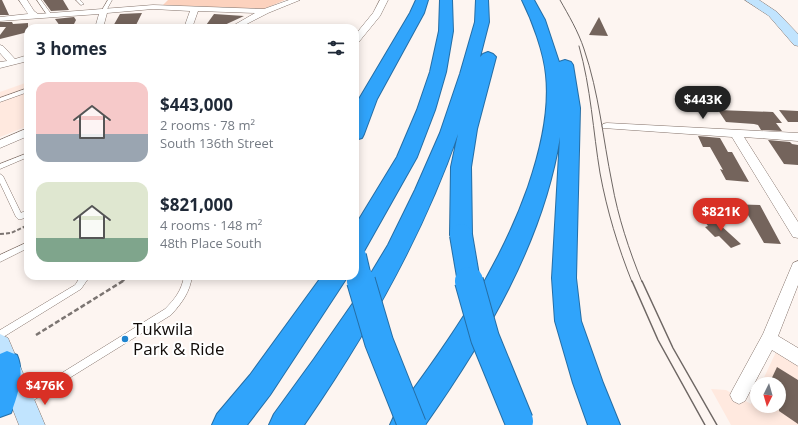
<!DOCTYPE html>
<html lang="en">
<head>
<meta charset="utf-8">
<style>
  :root { --surface:#fff; --page:#f6f6f7; --text:#1f2937; --muted:#747a83; --accent:#d93025 }
  body { margin:0; font-family:"Open Sans",sans-serif; background:var(--page); color:var(--text); height:100vh; display:flex; flex-direction:column; font-size:15px; white-space:nowrap }
  * { box-sizing:border-box; margin:0 }
  p { font-size:13px; color:var(--muted) }
  .icon { flex:none; width:22px; height:22px; fill:none; stroke:currentColor; stroke-width:2; stroke-linecap:round; stroke-linejoin:round }
  .map { position:relative; flex:1; overflow:hidden }
  .sheet { position:absolute; left:24px; top:24px; width:335px; height:256px; display:flex; flex-direction:column; background:var(--surface); border-radius:12px; box-shadow:0 2px 10px #0003 }
  .sheet>* { flex:none }
  .needle { width:26px; rotate:185deg }
  .fabs { position:absolute; left:750px; top:377px; display:grid; gap:8px }
  .fabs a { display:grid; place-items:center; width:36px; height:36px; border-radius:50%; background:var(--surface); box-shadow:0 2px 10px #0003; font-size:20px }
  .price { position:absolute; translate:-50% -34px; padding:0 9px; border-radius:14px; background:var(--accent); color:#fff; font-size:13px; line-height:26px; filter:drop-shadow(0 1px 2px #0008) }
  .price::after { content:''; position:absolute; left:50%; top:24px; width:12px; height:9px; margin-left:-6px; background:inherit; clip-path:polygon(0 0,100% 0,50% 100%) }
  .price.on { background:#222; color:#fff }
  ul { padding:0; list-style:none }
  li { display:flex; align-items:center; gap:12px; height:100px; padding:0 12px }
  li span { display:grid; place-items:center; flex:none; width:112px; height:80px; border-radius:12px; color:#555 }
  li>.icon { margin-inline-start:auto }
  span .icon { width:48px; height:48px; fill:#fffc; stroke-width:1 }
  li b { font-size:17px }
  h2 { display:flex; justify-content:space-between; align-items:center; height:48px; padding:0 12px; font-size:17px }
  .map>svg:first-child { display:block }
</style>
</head>
<body>
<div class="map">
<svg width="798" height="425" viewBox="0 0 798 425">
  <rect width="100%" height="100%" fill="#fdf5f1"/>
  <g fill="#ffe9df">
    <path d="M28,82V126L0,137V92Z"/>
    <path d="M776,352L798,366V425H731L711,389L726,390L751,404L757,392V406H779V384H761Z"/>
  </g>
  <path fill="#fcd2be" d="M168,0H285L264,9L163,5Z"/>
  <g fill="#74645c">
    <path d="M0,0H2L9,15H0Z"/>
    <path d="M43,0H63L69,10L51,11Z"/>
    <path d="M142,13L136,25L127,26L126,28H112L120,14Z"/>
    <path d="M214,14L244,16L218,28H204Z"/>
    <path d="M74,17L76,20L73,26L59,27L60,26L55,19Z"/>
    <path d="M599,17L608,36L589,35Z"/>
    <path d="M0,22H12L13,24L28,23V32L0,39V35L6,27H0Z"/>
    <path d="M718,110L773,112L782,123H776L782,131L761,130L758,125L754,124L726,122Z"/>
    <path d="M779,110L798,111V122H788Z"/>
    <path d="M698,136L720,138L728,152H732L749,182L726,180L720,169L723,170L710,147H703Z"/>
    <path d="M768,140L790,142L792,144L798,145V165L784,164Z"/>
    <path d="M727,204L760,205L781,244L764,243L748,215H733Z"/>
    <path d="M710,215L718,223L741,244L731,248L719,236L715,237L705,227L708,226L704,221Z"/>
    <path d="M777,367L798,380V424L779,411V384H769Z"/>
  </g>
  <g fill="none" stroke-linecap="round" stroke-linejoin="round">
    <g stroke="#85746c" stroke-width="1">
      <g id="lane">
        <path d="M37,0H41L52,15V16H48Z"/>
        <path d="M76,0H80L84,4L81,5Z"/>
        <path d="M108,0H112L106,11H102V10Z"/>
        <path d="M28,88V92L0,102V98Z"/>
        <path d="M28,153V157L0,169V164Z"/>
        <path d="M0,174L3,176L21,213L28,209V215C24,218 22,220 18,219L16,217L0,183Z"/>
        <path d="M28,242V248L0,262V255Z"/>
        <path d="M81,276H90L81,289L0,339V330L75,285Z"/>
        <path d="M184,276H192C190,292 182,303 171,315L29,403L26,405L23,403L21,400L23,397L165,309C175,299 182,290 184,276Z"/>
      </g>
    </g>
    <g stroke="#85746c" stroke-width="1">
      <g id="street">
        <path d="M19,0H27L34,11L38,14L153,5L264,9L289,0H300L268,13L239,28H229L255,13L198,11L192,28H184L190,11L153,9L107,13L103,28H95L99,14L0,21V17L28,14Z"/>
        <path d="M380,0H388L380,16L358,43L355,44V35L373,13Z"/>
        <path d="M0,45L3,46L15,59L28,55V61L0,68V62L7,61L0,53Z"/>
        <path d="M607,123L798,133V141L744,137L798,222V238L793,237L732,137L603,128L602,126L603,124Z"/>
        <path d="M28,128V136L0,148V140Z"/>
        <path d="M798,261V285L778,336L798,348V366L772,350L745,401L739,404L733,401L730,395L733,389L763,334L793,263Z"/>
      </g>
    </g>
    <g stroke="#85746c" stroke-width="1">
      <g id="secondary">
        <path d="M745,0H759L777,12L798,34V46L794,45L769,16Z"/>
        <path d="M0,334L8,338L45,425H19L0,377Z"/>
      </g>
    </g>
    <g stroke="#256ea6" stroke-width="2">
      <g id="highway">
        <path d="M416,0H428L424,13L377,99L364,134L362,138L355,140V110L359,99L410,13Z"/>
        <path d="M440,0H452L453,31L446,72L435,110L417,157L363,253L355,256V226L397,157L417,110L430,72L439,31Z"/>
        <path d="M476,0H488L489,22L480,57L483,54L488,52L493,54L496,57L477,129L471,167L472,235L469,241L461,244L453,241L450,235L451,167L458,134C422,238 366,335 304,425H269L274,414L314,359L353,303L388,245L415,190L440,133L460,74L475,22Z"/>
        <path d="M522,0H534L545,20L559,62L565,60L571,62L573,65L580,108L576,278L581,321L603,383L620,425H588L573,383L555,321L552,278L560,137C543,243 485,339 425,425H390L395,414C448,343 498,272 528,187C540,152 550,112 546,75C544,52 532,20 522,0Z"/>
        <path d="M322,276H348L270,395L247,425H212L217,414L250,375Z"/>
        <path d="M7,351L17,355C25,374 18,394 11,413L0,417V354Z"/>
      </g>
    </g>
    <g stroke="#7c7572" stroke-width="2" stroke-dasharray="4 2" stroke-linecap="butt">
      <path d="M0,234L11,233L28,225"/>
      <path d="M121,282L131,276"/>
    </g>
    <path stroke="#7c7572" stroke-width="2.5" stroke-dasharray="5 2.5" stroke-linecap="butt" d="M36,335L123,281"/>
    <use href="#lane" fill="#fff" fill-rule="evenodd"/>
    <use href="#street" fill="#fff" fill-rule="evenodd"/>
    <use href="#secondary" fill="#c1e4fe" fill-rule="evenodd"/>
    <use href="#highway" fill="#30a4fb" fill-rule="evenodd"/>
    <g stroke="#6e6764" stroke-width="1">
      <path d="M560,0C569,16 578,31 584,49C599,93 603,139 612,183C618,217 629,250 642,282"/>
      <path d="M579,46C591,88 593,131 600,173C607,211 618,247 632,282"/>
    </g>
    <g stroke="#6e6764" stroke-width="1.5">
      <path d="M632,281L658,340L705,425"/>
      <path d="M642,281L673,348L717,425"/>
    </g>
    <g stroke="#256ea6" stroke-width="24" stroke-linecap="butt">
      <g id="highway-bridge-far1">
        <path d="M461,235L469,282"/>
        <path d="M355,256L361,282"/>
      </g>
    </g>
    <g stroke="#256ea6" stroke-width="30" stroke-linecap="butt">
      <g id="highway-bridge">
        <path d="M361,281L379,342L412,425"/>
        <path d="M469,281L485,338L519,421"/>
      </g>
    </g>
    <use href="#highway-bridge-far1" stroke="#30a4fb" stroke-width="22"/>
    <use href="#highway-bridge" stroke="#30a4fb" stroke-width="28"/>
  </g>
  <circle fill="#1e84cf" stroke="#fff" stroke-width="1.5" cx="125" cy="339" r="4"/>
  <g text-anchor="middle" stroke-width="4" stroke-linejoin="round" paint-order="stroke">
    <g font-size="17" fill="#110b08" stroke="#fff" text-anchor="start">
      <text x="133" y="335">Tukwila<tspan x="133" dy="20">Park &amp; Ride</tspan></text>
    </g>
  </g>
</svg>
<div class="fabs">
<a><svg class="needle" viewBox="-14 -14 28 28"><path d="M0-13l5 13h-10z" fill="#e53935"/><path d="M0 13l5-13h-10z" fill="#747a83"/></svg></a>
</div>
<b class="price on" style="left:703px;top:120px">$443K</b>
<b class="price" style="left:721px;top:232px">$821K</b>
<b class="price" style="left:45px;top:406px">$476K</b>
<section class="sheet">
<h2>3 homes<svg class="icon" aria-label="filters" viewBox="0 0 24 24"><path d="M4 7h16M4 17h16"/><circle cx="9" cy="7" r="2"/><circle cx="15" cy="17" r="2"/></svg></h2>
<ul>
<li><span style="background:linear-gradient(#f6c9c9 65%,#9aa5b1 0)"><svg class="icon" aria-label="home" viewBox="0 0 24 24"><path d="M3 11l9-7 9 7M6 9v11h12V9"/></svg></span><div><b>$443,000</b><p>2 rooms · 78 m²</p><p>South 136th Street</p></div></li>
<li><span style="background:linear-gradient(#dfe7d0 70%,#7fa58c 0)"><svg class="icon" aria-label="home" viewBox="0 0 24 24"><path d="M3 11l9-7 9 7M6 9v11h12V9"/></svg></span><div><b>$821,000</b><p>4 rooms · 148 m²</p><p>48th Place South</p></div></li>
</ul>
</section>
</div>
</body>
</html>
